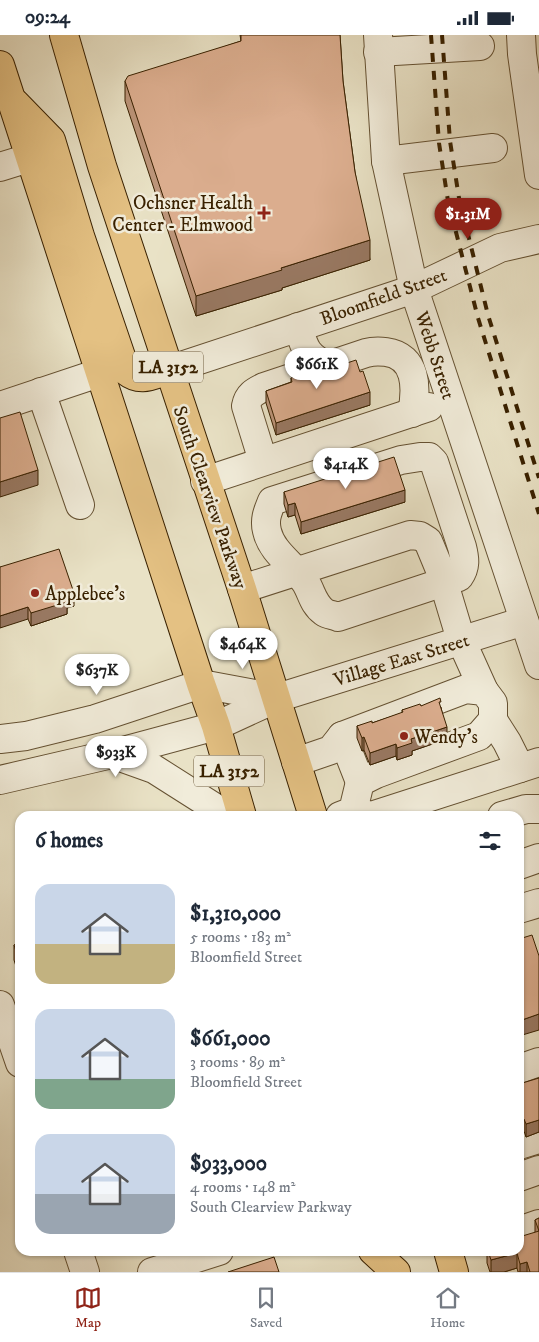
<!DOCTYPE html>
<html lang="en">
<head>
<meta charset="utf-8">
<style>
  :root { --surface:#fff; --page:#f6f6f7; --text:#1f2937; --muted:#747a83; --line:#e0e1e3; --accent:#8f2418 }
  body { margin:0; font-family:"IM FELL DW Pica",serif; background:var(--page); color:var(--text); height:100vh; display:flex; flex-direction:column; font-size:19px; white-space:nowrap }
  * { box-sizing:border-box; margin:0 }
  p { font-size:16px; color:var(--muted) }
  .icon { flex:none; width:28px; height:28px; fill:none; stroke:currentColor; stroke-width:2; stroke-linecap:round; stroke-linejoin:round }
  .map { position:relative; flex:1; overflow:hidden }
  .side { position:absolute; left:15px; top:776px; width:509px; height:445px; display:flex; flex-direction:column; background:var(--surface); border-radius:15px; box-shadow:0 1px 4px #0004 }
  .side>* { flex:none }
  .price { position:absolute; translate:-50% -42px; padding:0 11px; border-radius:18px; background:#fff; color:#222; font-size:16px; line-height:32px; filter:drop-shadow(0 1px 2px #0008) }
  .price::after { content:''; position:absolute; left:50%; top:30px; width:15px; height:11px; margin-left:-8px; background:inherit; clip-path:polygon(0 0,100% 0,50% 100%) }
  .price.active { background:var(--accent); color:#fff }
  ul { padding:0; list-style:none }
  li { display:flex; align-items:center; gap:15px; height:125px; padding:0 20px }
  li span { display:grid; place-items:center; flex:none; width:140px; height:100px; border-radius:15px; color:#555 }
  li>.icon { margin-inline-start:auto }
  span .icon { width:60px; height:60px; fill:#fffc; stroke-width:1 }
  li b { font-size:21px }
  h2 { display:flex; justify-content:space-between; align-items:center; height:60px; padding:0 20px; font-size:21px }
  .status { display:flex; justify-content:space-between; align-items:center; height:35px; padding:0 25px; background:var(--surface); direction:ltr }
  .status svg { height:14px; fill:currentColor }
  .menu { display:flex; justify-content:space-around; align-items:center; height:70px; border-top:1px solid var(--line); background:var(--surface); font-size:14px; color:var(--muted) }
  .menu a { display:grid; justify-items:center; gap:2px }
  .menu .active { color:var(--accent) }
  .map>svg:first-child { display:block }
</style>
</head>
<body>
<div class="status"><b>09:24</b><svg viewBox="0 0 49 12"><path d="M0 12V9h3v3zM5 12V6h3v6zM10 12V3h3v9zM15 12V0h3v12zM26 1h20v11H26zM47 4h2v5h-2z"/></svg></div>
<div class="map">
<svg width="539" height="1237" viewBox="0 0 539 1237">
  <rect width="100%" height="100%" fill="#e9e2c6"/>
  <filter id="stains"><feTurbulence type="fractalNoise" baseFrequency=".004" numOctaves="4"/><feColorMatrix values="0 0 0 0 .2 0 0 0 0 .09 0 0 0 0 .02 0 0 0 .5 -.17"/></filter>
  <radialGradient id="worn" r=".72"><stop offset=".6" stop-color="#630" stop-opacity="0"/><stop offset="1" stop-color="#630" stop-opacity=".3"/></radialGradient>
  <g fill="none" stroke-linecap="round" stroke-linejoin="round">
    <g stroke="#655132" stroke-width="30">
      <g id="minor">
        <path d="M378,0L386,126L414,254L539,630"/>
        <path d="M521,0L522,19L539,140"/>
        <path d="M378,17L480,11"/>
        <path d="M386,126L493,113"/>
        <path d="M0,132L29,123"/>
        <path d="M298,292C305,314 306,320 327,331"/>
        <path d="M169,335L414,254L500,213L539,204"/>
        <path d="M41,357L80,470"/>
        <path d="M0,371L99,338"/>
        <path d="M420,422H429L434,427L462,512C465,524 466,532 459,542L338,582C334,580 328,580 324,577C313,569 312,558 306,548C294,530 272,518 267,496C264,484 268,476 272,466L401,425Z"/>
        <path d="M263,426L246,371C248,360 254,357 264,352L366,318C373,316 379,316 386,317C417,321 417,353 412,378"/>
        <path d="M205,446L429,372"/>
        <path d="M242,554L410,500L420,501L428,506L440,535L461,605L484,656"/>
        <path d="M493,685L507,707L520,733"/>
        <path d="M342,701L360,747"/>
        <path d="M0,704L26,701L95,684L201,649L277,663"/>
        <path d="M112,719L216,691L277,663L524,586"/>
        <path d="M296,727L331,715L342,701L466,654L484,656L493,668V685L479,701L376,739L360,747L353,776L340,781"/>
        <path d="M0,745L112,719L154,734L228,781"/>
        <path d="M353,776L371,781L539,727"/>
        <path d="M502,781L526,774H539"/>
        <path d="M519,830L539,823"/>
        <path d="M519,874L539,868"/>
        <path d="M0,970L20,1028"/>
        <path d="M519,1034L539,1027"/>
        <path d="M519,1110L539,1104"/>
        <path d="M519,1142L539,1135"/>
        <path d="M519,1196L539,1189"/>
        <path d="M78,1216L85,1237"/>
        <path d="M152,1237L219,1216"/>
      </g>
    </g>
    <g stroke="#392100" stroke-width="30">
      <g id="highway">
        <path d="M64,0L102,131L242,554L313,781"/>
        <path d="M0,30L201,649L216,691L242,781"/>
        <path d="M15,68L51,105L80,201L126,336C141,348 152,340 169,335"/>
        <path d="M373,1216L396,1237"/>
        <path d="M448,1216L454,1237"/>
      </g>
    </g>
    <use href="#minor" stroke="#f1ecda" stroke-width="28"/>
    <use href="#highway" stroke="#e4c183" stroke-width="28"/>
    <g stroke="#392100" stroke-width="4" stroke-dasharray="9 9" stroke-linecap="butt">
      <path d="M431,0L439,108L448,166L478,283L539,479"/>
      <path d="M442,0L450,106L459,163L488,280L539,443"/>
    </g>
  </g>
  <g fill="#bc957a" stroke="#392100">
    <path d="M240,0H340L343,46L355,137L370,225L282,253V255L196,281L125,66V46L241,6Z"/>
    <path d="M291,343L370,370L276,400L266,368V356L291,347Z"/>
    <path d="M284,457L405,467L301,499L295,480L288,482L284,469Z"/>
    <path d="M0,532L74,571L67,573V579L31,591L28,584Z"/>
    <path d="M421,671L441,672L447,704L412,716V720L397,725L396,721L370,730L364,715L362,716L357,703V691L372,688L402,678V675Z"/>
    <path d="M20,908V944L14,925V910Z"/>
    <path d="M539,1043V1097L526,1102L524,1096L519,1098Z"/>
    <path d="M539,1183V1237H518L517,1233L504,1237H490L487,1228V1216H519L535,1197V1185Z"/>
  </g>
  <g fill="#997963" stroke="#392100">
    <path d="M370,205V225L282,253V255L196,281V261L281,233Z"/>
    <path d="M370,357V370L276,400V388Z"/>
    <path d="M38,435V450L0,462V447Z"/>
    <path d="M405,455V467L301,499V487Z"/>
    <path d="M295,468V480L288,482V470Z"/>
    <path d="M74,558V571L67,573V579L31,591V578L65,561Z"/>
    <path d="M28,572V584L0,593V581Z"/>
    <path d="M447,692V704L412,716V720L397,725V713L411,704Z"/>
    <path d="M364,702V715L362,716V703Z"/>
    <path d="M396,709V721L370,730V718Z"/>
    <path d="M539,979V995L519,1001V986Z"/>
    <path d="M524,1084V1096L519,1098V1086Z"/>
    <path d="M539,1085V1097L526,1102V1089Z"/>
    <path d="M517,1218V1233L504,1237H491V1225Z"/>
    <path d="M527,1227V1237H520V1229Z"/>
  </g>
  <g fill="#dbad8e" stroke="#392100">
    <path d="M241,0H340L343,46L355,137L370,205L281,233L282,235L196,261L125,46L128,41L241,6Z"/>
    <path d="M356,325L360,337L363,336L370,357L276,388L266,356L292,347L291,343L337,327L338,331Z"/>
    <path d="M20,377L38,435L0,447V383Z"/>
    <path d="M394,422L405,455L301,487L295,468L288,470L284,457Z"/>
    <path d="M59,514L74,558L65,561L67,567L31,578L28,572L0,581V532Z"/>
    <path d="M440,663L441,667H439L447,692L411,704L412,708L397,713L396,709L370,718L364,702L362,703L357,691L372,686V688L403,677L402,675L420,669L421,671Z"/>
    <path d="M532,900L539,921V979L519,986V904Z"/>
    <path d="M20,908V929L14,910Z"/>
    <path d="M539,1043V1085L526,1089L524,1084L519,1086V1049Z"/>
    <path d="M539,1183V1237H530L527,1227L520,1229L517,1218L491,1225L488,1216H519V1202L539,1196L535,1185Z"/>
    <path d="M274,1222L279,1237H228Z"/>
  </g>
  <g fill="#8f2418" stroke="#f1ecda" stroke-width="2">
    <path d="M261.5 170.5h5v5h5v5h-5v5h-5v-5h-5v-5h5z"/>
    <circle cx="35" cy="558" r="5"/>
    <circle cx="404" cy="701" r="5"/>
  </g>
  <g text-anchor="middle" stroke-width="5" stroke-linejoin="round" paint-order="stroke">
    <g fill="#f1ecda" stroke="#705e41" stroke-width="1">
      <rect x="133" y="316.5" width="70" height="31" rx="4"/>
      <rect x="194" y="720.5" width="70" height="31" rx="4"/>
    </g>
    <g font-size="18" font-weight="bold" fill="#392100">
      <text x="168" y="338">LA 3152</text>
      <text x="229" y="742">LA 3152</text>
    </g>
    <g font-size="19" fill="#392100" stroke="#f1ecda" text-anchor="start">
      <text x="253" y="174" text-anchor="end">Ochsner Health<tspan x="253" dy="22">Center - Elmwood</tspan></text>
      <text x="45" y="565">Applebee's</text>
      <text x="414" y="708">Wendy's</text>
    </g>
    <g font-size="19" fill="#392100" stroke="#f1ecda">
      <text transform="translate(383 261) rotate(-20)" y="7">Bloomfield Street</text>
      <text transform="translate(436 320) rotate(72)" y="7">Webb Street</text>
      <text transform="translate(211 462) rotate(71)" y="7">South Clearview Parkway</text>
      <text transform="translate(401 624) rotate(-17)" y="7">Village East Street</text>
    </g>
  </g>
  <rect width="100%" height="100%" filter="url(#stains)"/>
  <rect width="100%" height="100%" fill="url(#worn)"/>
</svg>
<b class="price active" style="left:468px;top:205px">$1.31M</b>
<b class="price" style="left:317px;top:355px">$661K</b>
<b class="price" style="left:346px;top:455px">$414K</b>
<b class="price" style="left:243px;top:635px">$464K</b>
<b class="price" style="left:97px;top:661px">$637K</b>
<b class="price" style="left:116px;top:743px">$933K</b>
<section class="side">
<h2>6 homes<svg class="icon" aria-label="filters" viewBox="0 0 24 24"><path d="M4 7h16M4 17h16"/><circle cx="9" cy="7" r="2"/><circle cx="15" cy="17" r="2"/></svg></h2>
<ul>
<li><span style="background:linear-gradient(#c9d6e8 60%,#c2b280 0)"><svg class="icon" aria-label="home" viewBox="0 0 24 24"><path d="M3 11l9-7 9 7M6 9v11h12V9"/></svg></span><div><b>$1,310,000</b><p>5 rooms · 183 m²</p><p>Bloomfield Street</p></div></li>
<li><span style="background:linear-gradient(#c9d6e8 70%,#7fa58c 0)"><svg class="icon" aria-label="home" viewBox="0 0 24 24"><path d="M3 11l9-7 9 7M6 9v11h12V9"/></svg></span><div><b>$661,000</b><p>3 rooms · 89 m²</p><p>Bloomfield Street</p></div></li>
<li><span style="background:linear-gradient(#c9d6e8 60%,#9aa5b1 0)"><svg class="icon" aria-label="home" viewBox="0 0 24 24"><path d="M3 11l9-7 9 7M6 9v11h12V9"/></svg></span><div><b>$933,000</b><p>4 rooms · 148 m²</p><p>South Clearview Parkway</p></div></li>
</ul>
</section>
</div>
<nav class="menu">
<a class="active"><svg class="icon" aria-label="map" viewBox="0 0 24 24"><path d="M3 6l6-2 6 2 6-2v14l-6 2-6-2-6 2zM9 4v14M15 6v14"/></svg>Map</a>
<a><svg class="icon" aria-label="saved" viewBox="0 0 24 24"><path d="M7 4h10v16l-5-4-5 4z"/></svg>Saved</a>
<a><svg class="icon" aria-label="home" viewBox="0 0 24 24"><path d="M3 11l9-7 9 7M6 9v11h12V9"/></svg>Home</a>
</nav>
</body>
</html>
